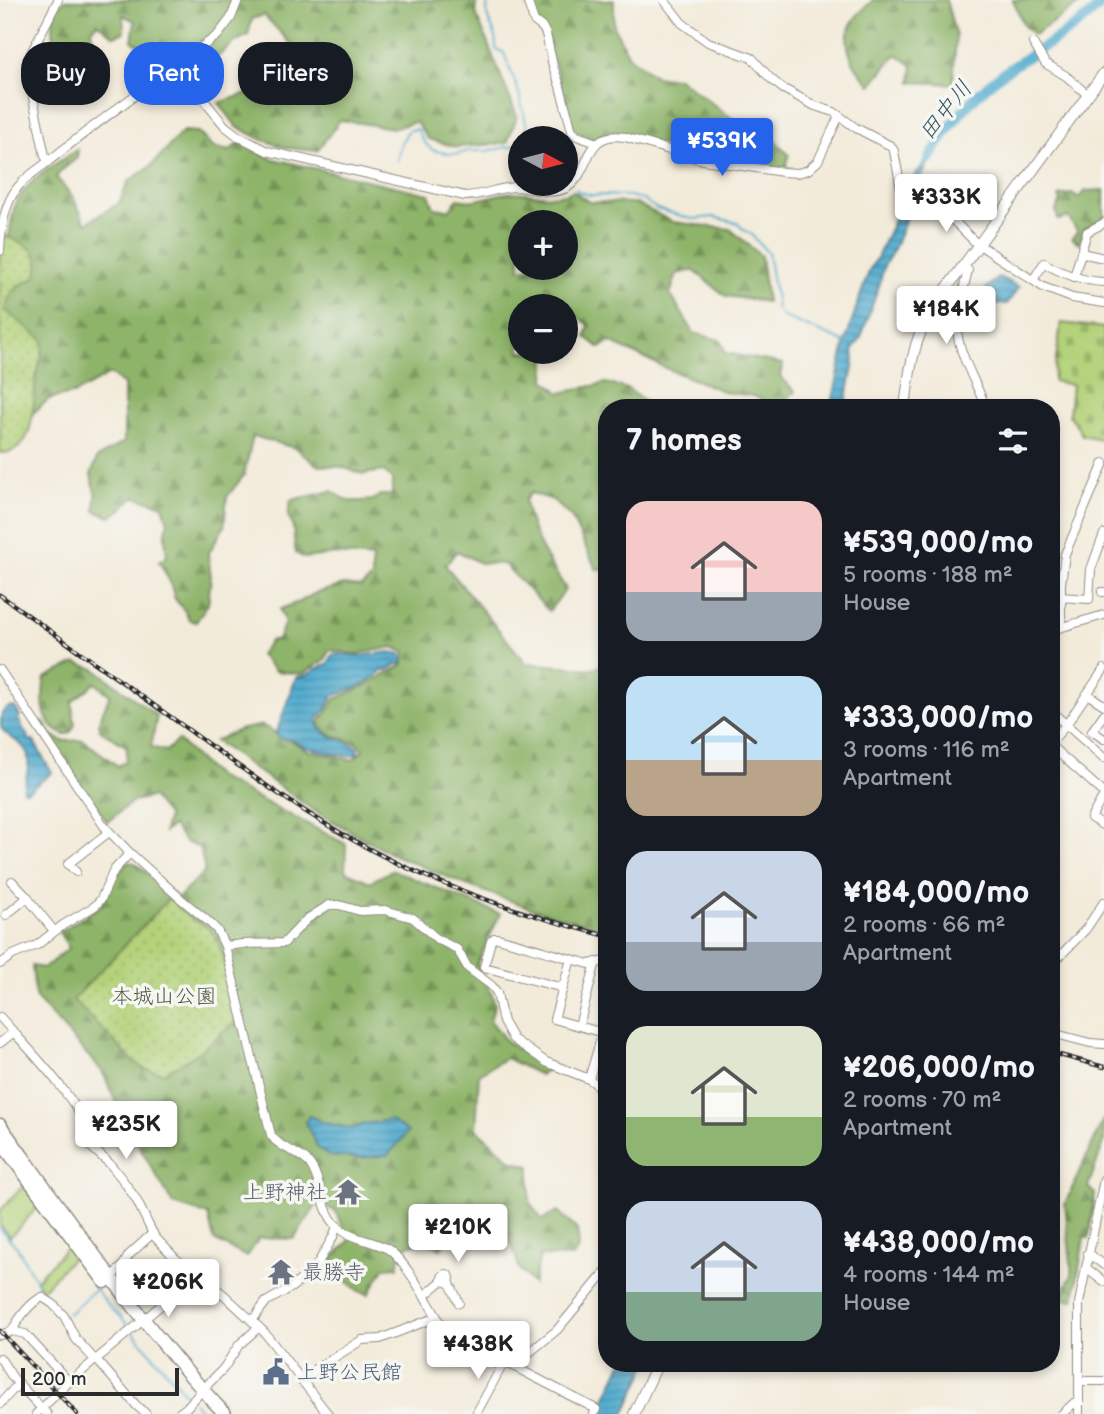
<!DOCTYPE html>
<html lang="en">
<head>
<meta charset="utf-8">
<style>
  :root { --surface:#171b24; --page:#20242c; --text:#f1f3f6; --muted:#9ea1a6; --accent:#2563eb }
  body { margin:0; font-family:"Balsamiq Sans","Klee One",sans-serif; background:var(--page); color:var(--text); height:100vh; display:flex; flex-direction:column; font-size:26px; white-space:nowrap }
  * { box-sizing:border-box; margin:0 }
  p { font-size:23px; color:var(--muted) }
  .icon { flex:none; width:38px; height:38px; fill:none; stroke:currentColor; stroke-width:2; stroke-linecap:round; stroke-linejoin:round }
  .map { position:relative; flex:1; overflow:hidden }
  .sheet { position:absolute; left:598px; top:399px; width:462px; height:973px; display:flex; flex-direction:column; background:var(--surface); border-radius:28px; box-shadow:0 4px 10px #0003 }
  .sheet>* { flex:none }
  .guide { position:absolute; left:21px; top:42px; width:472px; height:63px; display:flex; gap:14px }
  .needle { width:46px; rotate:97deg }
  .controls { position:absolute; left:508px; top:126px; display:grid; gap:14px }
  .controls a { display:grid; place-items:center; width:70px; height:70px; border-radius:50%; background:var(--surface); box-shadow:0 4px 10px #0003; font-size:35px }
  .scale { position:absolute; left:21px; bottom:18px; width:158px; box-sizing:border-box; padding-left:7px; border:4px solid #2b2b2b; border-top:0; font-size:19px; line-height:24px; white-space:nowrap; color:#2b2b2b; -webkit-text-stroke:5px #f6f6f2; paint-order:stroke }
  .price { position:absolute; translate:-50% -60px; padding:0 16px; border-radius:7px; background:#fff; color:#222; font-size:23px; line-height:46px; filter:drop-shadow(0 2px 4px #0008) }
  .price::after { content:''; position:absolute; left:50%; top:42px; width:21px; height:16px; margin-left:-10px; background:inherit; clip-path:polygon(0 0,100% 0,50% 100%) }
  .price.selected { background:var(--accent); color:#fff }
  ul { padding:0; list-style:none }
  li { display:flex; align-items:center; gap:21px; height:175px; padding:0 28px }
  li span { display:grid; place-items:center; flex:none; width:196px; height:140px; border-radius:21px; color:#555 }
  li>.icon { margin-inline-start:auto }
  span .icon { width:84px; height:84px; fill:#fffc; stroke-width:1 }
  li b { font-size:30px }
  h2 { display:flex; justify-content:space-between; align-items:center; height:84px; padding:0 28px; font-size:30px }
  .chip { padding:0 24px; border-radius:28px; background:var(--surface); box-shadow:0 4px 10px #0003; font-size:24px; line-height:63px }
  .chip.selected { background:var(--accent); color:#fff }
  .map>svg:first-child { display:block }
</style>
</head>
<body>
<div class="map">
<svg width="1104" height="1414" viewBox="0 0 1104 1414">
  <defs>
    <pattern id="forest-firs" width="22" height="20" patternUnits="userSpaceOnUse" patternTransform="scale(1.75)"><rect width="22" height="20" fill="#8eb469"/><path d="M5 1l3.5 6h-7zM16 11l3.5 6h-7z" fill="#749357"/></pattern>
    <pattern id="cemetery-stones" width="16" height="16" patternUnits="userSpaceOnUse" patternTransform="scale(1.75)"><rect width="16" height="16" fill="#b3d279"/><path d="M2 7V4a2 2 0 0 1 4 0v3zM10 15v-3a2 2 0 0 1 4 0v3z" fill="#9ab469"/></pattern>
    <pattern id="park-dots" width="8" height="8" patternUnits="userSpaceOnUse" patternTransform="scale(1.75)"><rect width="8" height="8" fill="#b3d279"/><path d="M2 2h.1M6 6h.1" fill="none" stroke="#9ab469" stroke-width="1.8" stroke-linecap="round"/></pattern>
    <pattern id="water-rules" width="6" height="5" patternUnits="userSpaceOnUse" patternTransform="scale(1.75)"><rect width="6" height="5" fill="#50aace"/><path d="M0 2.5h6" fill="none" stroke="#438ba7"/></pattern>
  </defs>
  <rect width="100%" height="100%" fill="#f6f6f2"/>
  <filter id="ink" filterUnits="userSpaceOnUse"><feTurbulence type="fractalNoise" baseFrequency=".0143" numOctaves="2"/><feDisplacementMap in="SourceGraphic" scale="14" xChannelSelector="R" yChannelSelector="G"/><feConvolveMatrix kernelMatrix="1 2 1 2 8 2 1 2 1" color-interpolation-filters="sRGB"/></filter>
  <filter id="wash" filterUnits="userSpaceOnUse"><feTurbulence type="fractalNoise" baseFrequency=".00686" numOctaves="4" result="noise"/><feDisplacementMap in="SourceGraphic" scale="28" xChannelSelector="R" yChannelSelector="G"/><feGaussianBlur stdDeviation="1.57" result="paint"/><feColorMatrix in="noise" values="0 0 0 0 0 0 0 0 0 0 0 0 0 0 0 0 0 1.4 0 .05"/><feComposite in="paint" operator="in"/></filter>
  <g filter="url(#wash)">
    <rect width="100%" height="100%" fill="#f3ebda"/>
    <g fill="#b3d279" stroke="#6f7e52" stroke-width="2">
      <path d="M24,1185L39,1206L10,1237L0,1226V1211Z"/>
      <path d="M69,1245L77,1256L71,1259L42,1290L36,1280Z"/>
    </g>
    <g fill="url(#forest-firs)" stroke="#5c704a" stroke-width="2" fill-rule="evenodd">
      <path d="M65,0H476V14L517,116L507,143L456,147L428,139L416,122L393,128L340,120L317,151L287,148L263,140L237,127L219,103L275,84L293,46L264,15L252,19L248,35L232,44L212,62L202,42L159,72L145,48L132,41L135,21L123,15L124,32L114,36L97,23L91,30L94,45L102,51L94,67L87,77L82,57L72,48L54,40C52,24 51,11 65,0Z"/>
      <path d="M530,0H614V27L629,56L656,77L678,78L733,119L755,125L777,142L789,155L786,167L776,169L702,157L626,134L613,132L594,140L574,131L555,64L536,20Z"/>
      <path d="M873,0H946L956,36L953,84L911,82L913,66L896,54L871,85C852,66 837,40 857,16C862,10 868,5 873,0Z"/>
      <path d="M1013,0H1085L1034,35L1024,26Z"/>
      <path d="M183,131L198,132L212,147L229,151L239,143L273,159L429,194L434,208L449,210L458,199C475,204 490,195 507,193C532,190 549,202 573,191L589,202L635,203L673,222L730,229L761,256L767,302L726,296L693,270L677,274L670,294L694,333L720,340L726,353L783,364L780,376L795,392L785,400L774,405L754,396L725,392L668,369L610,342L600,348L586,337L589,325L571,312L565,319V306H520V352H556L546,359L545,380L560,393L606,383L628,389L654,408H607V569H596L572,518L553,500L531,493L525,500C529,532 549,562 566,589L549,611L504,564L480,563L457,551L445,565L526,663L593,669L607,663V930L536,910L464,884L390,853L314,811L215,741L239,730L262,725L309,751L353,760L363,750L357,743L329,734L320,726V720L326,714L335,699L365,686L404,664L405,652L393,647L357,654L329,650L325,660L302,674L275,671L260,655L271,640H278L285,622L280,609L301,601L316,593L344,585L361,587L372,578V558L337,554L304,558L296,553C292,538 297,530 288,516L291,500L332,491L348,501H362L373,500L380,495H392V479L384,471L363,474L341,467L317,465L295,448L253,436L244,475L227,497L224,527L208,554L211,577L208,604L196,622L189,620L185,611L175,599L170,582L159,561L167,557L165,536L168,523L163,505L135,497L111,517L95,511L96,496L91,475L97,458L124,442V385L110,374L76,393L49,399L31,415C21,384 9,354 1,322C0,306 9,216 17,201C30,178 57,163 78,149L77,158L62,170L56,177L72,196L86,223L119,203L129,181L150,167ZM520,222H565V268H520Z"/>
      <path d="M1104,190V218L1084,229L1079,243L1072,238L1078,232L1068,217L1058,220L1056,210L1061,201L1059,196L1072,194L1078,198L1086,191Z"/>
      <path d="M76,663L95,669L157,716L151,747L166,751L178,740L217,777L346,844L345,871L370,882L393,870L500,914L477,964L491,992L495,1005L490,1020L507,1042L549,1069L540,1075L506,1058L479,1074L476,1129L511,1160L530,1166V1203L542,1220L558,1211L577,1230L579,1246L573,1257L540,1256L533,1284L519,1268L512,1244L483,1224L455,1226L441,1248L423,1241L402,1248L398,1267L384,1268L369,1294L359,1291L326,1265L350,1240L335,1211L318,1203L294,1239L259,1238L247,1257L214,1240L208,1215L173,1204L126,1124L102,1071L35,997L32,966L44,968L69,948L59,932L102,905L113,880L127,862L135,863L178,898L205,871L200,848L185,842L173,826L164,832L168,816L152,797L133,801L107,822L39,723L43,721L51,734L62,741L83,740L118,766L126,761L127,747L99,729V721L110,695L95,683L72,702L75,725L70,733L65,735C41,726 41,699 45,678Z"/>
      <path d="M1104,1118V1142L1088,1187L1095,1194L1089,1238H1084L1074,1300L1061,1299C1063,1290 1068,1283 1072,1275L1065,1204Z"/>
    </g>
    <path fill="url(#cemetery-stones)" stroke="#6f7e52" stroke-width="2" d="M1061,323L1104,328L1103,440L1082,435L1076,424L1069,415L1072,385L1053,381Z"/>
    <g fill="url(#park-dots)" stroke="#6f7e52" stroke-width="2">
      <path d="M0,234C16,240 41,247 38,268C38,273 37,275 34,278C30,281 28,281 24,283C14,288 7,299 5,310L43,340C44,354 39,365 36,378C32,402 38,454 0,453Z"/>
      <path d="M171,896C177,909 185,915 197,922C202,924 208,926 211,931C224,944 233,1000 238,1020L195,1055L164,1073L143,1069L130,1058L73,1000Z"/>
    </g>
    <g fill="url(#water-rules)" stroke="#3e6a7c" stroke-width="2">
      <path d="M934,150L906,213L904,224L894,249L884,266L879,286L860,340L853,349L854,362L845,408H831L845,343L859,299L870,269L878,256L886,237L916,174Z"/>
      <path d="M999,277L1019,287L1007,304L989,305L986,288Z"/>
      <path d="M390,652L401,654L403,659L402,664H397L387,671H382C367,686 353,688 333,696L326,710L317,719C318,741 352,739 357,748C358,750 358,752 358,754C347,758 320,751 307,747C302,746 297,742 291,740C284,739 282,740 276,734L296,677C309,678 316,666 328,664L332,655L335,654L361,656Z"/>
      <path d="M10,707L12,708L15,707L20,716L18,719L30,741L33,740L52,773L28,791H23C25,781 30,768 28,757C26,742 9,740 2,729C0,725 1,718 2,713L7,708Z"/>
      <path d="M309,1116L325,1123L353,1129L364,1124L390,1120L408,1132L388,1155L360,1158L329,1156L318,1148L305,1122Z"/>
      <path d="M622,1363H648L624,1414H598Z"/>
    </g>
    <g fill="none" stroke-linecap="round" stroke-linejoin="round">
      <g stroke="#50aace" stroke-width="2">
        <path d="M488,0C488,4 487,8 487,12C487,20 491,24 493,30C496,36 496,43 496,49L503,52L505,56L518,90L528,131L525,138"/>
        <path d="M397,161L401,143L408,131L417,129L424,142L432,150L450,154H458L468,151H486L520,145"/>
        <path d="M565,180H566"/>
        <path d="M576,189L579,192L591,195L630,196L643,200L657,209L692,219L714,217L737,223L744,230L751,234L768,253L777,306L776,309"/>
        <path d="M780,313L782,316L837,339L845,343"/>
        <path d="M0,1229L17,1247L44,1295"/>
        <path d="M98,1292L112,1310L121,1317L129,1327"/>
        <path d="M67,1313H70L95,1289L97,1290"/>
        <path d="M134,1333L189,1398"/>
        <path d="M194,1402L204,1414"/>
      </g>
      <path stroke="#50aace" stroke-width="10" d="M929,159C947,128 970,99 998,77C1033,51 1073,33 1104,2"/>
    </g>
  </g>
  <g filter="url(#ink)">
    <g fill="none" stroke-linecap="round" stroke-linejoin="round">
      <g stroke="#8f8b82" stroke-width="10">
        <g id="minor">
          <path d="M527,0L534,21L543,28L546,34L553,66L559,83L572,131L577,136L597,143"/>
          <path d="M664,0L682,23L708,42L752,58L770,78L782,88L815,106L834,112L856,128L891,146L894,151L901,189L935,207L955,222L975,242L1043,287L1072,298L1104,303"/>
          <path d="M1033,43L1045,63L1066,76L1088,95"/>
          <path d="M176,66L225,126L238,136L267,151L465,196C482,196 497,188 514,187C531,187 553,197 568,187C592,171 583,130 625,137L703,160L783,172L798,173L808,170L818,161L839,116"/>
          <path d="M48,161L45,156L32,93L28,59L58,0"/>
          <path d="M0,251C1,232 3,211 13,194C22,179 36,171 49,161C103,117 161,77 218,35L231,18L238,0"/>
          <path d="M1081,253L1104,258"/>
          <path d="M963,266L968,270C964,288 958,306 957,325C956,350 977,384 986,408"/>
          <path d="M1074,277L1087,232L1104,223"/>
          <path d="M1033,280L1044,263C1063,274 1082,281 1104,282"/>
          <path d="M1102,592H1104"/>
          <path d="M1060,597L1089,599L1091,569L1104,534"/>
          <path d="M1061,627V584L1065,554L1104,463"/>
          <path d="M1052,630L1104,615"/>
          <path d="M0,670L104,826L130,853L181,899L209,922L217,930L225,946L271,1135C280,1149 298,1151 309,1163C322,1178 320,1210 337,1226C350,1239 371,1240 386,1248C405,1258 433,1311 445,1331L458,1344L513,1366L596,1409L594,1414"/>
          <path d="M1087,694L1104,705"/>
          <path d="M1052,712L1104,758"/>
          <path d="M1104,714L1092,731L1104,739"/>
          <path d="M1052,741L1066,725L1104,669"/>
          <path d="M1052,747L1104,793"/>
          <path d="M1104,795L1091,818L1104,826"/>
          <path d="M76,872L68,864L109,832"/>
          <path d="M12,881L26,896L54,931"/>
          <path d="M6,915L28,897"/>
          <path d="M225,946L243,944L284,943L307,919L329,905H339L360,911L385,910L413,918L437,939L457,949L468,968L492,986L497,993L503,1022L513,1039L546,1062L589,1079L596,1084L607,1100"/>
          <path d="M571,959L554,1019L607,1034"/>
          <path d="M0,964L13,955L37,945L63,925L95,906L101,899L114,870L130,853"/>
          <path d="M1052,972L1057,959L1086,929L1104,902"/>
          <path d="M563,988L484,967L491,941L494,938H498L589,964L607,961"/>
          <path d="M0,1017C22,1042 91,1112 91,1143L89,1145L110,1164L122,1179L136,1199L154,1236L176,1259L223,1294L264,1332L328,1414"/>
          <path d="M579,1026L596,962"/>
          <path d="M1052,1033L1090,1043L1104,1044"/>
          <path d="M0,1043L14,1032"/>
          <path d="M589,1079L607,1018"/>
          <path d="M1088,1253L1104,1265"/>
          <path d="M1086,1268L1104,1282"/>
          <circle cx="446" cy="1278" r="4"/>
          <path d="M111,1277L122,1267L129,1255L153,1233"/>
          <path d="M449,1281L459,1303"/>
          <path d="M424,1296L443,1280"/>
          <path d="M252,1321L266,1302L292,1287L315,1268L333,1237L337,1226"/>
          <path d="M12,1331C19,1318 29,1304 42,1297L53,1304L64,1316L76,1339L95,1360"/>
          <path d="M0,1335L12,1331L25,1334L69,1382"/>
          <path d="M0,1358L13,1378L47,1414"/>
          <path d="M96,1359L136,1405L146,1414"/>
          <path d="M513,1366L557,1330L607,1270"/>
          <path d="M1079,1381H1104"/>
          <path d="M302,1382L314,1370L362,1340L380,1339L437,1317"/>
          <path d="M202,1390L223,1369L239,1345L259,1327"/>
          <path d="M0,1404L19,1383"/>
          <path d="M36,1414L69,1382L178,1291L195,1273"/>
          <path d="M178,1414L186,1408L198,1395"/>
          <path d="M476,1414L504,1362"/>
          <path d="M1062,1414L1074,1403L1079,1401"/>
          <path d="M1079,1414V1303L1104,1179"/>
        </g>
      </g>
      <g stroke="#8f8b82" stroke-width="12">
        <g id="major">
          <path d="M905,408C909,373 913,341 931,310L1104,73"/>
          <path d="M634,1414L658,1363"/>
        </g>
      </g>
      <g stroke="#8f8b82" stroke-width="15">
        <g id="highway">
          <path d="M0,1125C72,1224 141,1325 225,1414"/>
          <path d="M0,1141L105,1282"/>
        </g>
      </g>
      <use href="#minor" stroke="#fff" stroke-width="8"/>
      <use href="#major" stroke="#fff" stroke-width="10"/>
      <use href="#highway" stroke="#fff" stroke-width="12"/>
      <g stroke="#2b2b2b" stroke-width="4.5">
        <g id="rail">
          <path d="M0,595C62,639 124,683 186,728C248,773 309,818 377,853C450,891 529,916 607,936"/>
          <path d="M1052,1053L1104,1067"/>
          <path d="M0,1331L77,1414"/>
        </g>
      </g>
      <use href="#rail" stroke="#f6f6f2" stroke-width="2" stroke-dasharray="5" stroke-linecap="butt"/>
    </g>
  </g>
  <defs>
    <g id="temple-bare" transform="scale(2.1)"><path d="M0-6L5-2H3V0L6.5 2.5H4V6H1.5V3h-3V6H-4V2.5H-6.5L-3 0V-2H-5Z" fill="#6b7280" stroke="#f6f6f2" stroke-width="2.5" paint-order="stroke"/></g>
    <g id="civic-bare" transform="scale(2.1)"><path d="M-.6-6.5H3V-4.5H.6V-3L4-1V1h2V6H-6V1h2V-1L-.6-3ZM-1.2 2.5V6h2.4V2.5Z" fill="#5c6f8a" stroke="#f6f6f2" stroke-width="2.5" paint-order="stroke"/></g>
  </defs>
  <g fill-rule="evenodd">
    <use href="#temple-bare" x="348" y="1192"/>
    <use href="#temple-bare" x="281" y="1272"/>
    <use href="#civic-bare" x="276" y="1372"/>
  </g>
  <g text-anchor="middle" stroke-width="7" stroke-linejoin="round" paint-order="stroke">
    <g font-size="21" fill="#4d553e" stroke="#f6f6f2">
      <text x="164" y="1003">本城山公園</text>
    </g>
    <g font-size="21" fill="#5b616d" stroke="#f6f6f2" text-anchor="end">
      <text x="327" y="1199">上野神社</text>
      <text x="302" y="1279" text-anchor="start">最勝寺</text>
    </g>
    <g font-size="21" fill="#4e5e75" stroke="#f6f6f2" text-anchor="start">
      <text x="297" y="1379">上野公民館</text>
    </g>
    <g font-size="23" font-style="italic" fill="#385764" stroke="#f6f6f2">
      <text transform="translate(945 110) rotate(-51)" y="8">田中川</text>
    </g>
  </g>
</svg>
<div class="controls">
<a><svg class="needle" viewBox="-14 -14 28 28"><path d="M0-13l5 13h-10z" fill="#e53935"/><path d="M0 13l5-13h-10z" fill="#9ea1a6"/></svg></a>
<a>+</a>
<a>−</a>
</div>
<div class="scale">200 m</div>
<b class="price selected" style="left:722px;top:178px">¥539K</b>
<b class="price" style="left:946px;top:234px">¥333K</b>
<b class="price" style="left:946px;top:346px">¥184K</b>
<b class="price" style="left:126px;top:1161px">¥235K</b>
<b class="price" style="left:458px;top:1264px">¥210K</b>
<b class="price" style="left:168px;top:1319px">¥206K</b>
<b class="price" style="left:478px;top:1381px">¥438K</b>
<div class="guide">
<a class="chip">Buy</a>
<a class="chip selected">Rent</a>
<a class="chip">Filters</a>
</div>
<section class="sheet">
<h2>7 homes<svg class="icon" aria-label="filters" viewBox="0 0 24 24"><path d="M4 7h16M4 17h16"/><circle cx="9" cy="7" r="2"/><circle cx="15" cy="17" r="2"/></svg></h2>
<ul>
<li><span style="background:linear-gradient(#f6c9c9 65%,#9aa5b1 0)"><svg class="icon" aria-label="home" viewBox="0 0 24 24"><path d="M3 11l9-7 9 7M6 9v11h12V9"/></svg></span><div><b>¥539,000/mo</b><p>5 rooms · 188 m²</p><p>House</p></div></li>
<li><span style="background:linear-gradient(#bfe0f5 60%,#b9a48a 0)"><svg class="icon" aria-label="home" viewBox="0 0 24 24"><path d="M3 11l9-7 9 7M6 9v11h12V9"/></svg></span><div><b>¥333,000/mo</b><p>3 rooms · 116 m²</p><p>Apartment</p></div></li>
<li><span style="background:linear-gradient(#c9d6e8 65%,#9aa5b1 0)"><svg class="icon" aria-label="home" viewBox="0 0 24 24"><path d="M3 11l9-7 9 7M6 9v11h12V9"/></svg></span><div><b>¥184,000/mo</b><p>2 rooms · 66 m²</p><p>Apartment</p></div></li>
<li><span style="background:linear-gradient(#dfe7d0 65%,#8fb573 0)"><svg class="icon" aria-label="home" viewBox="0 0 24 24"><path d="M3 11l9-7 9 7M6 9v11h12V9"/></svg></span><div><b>¥206,000/mo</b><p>2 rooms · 70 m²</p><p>Apartment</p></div></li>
<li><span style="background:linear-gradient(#c9d6e8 65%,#7fa58c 0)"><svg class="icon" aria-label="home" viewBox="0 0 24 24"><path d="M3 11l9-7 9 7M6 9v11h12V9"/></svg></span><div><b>¥438,000/mo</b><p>4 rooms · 144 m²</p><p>House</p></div></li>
</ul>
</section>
</div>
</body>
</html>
